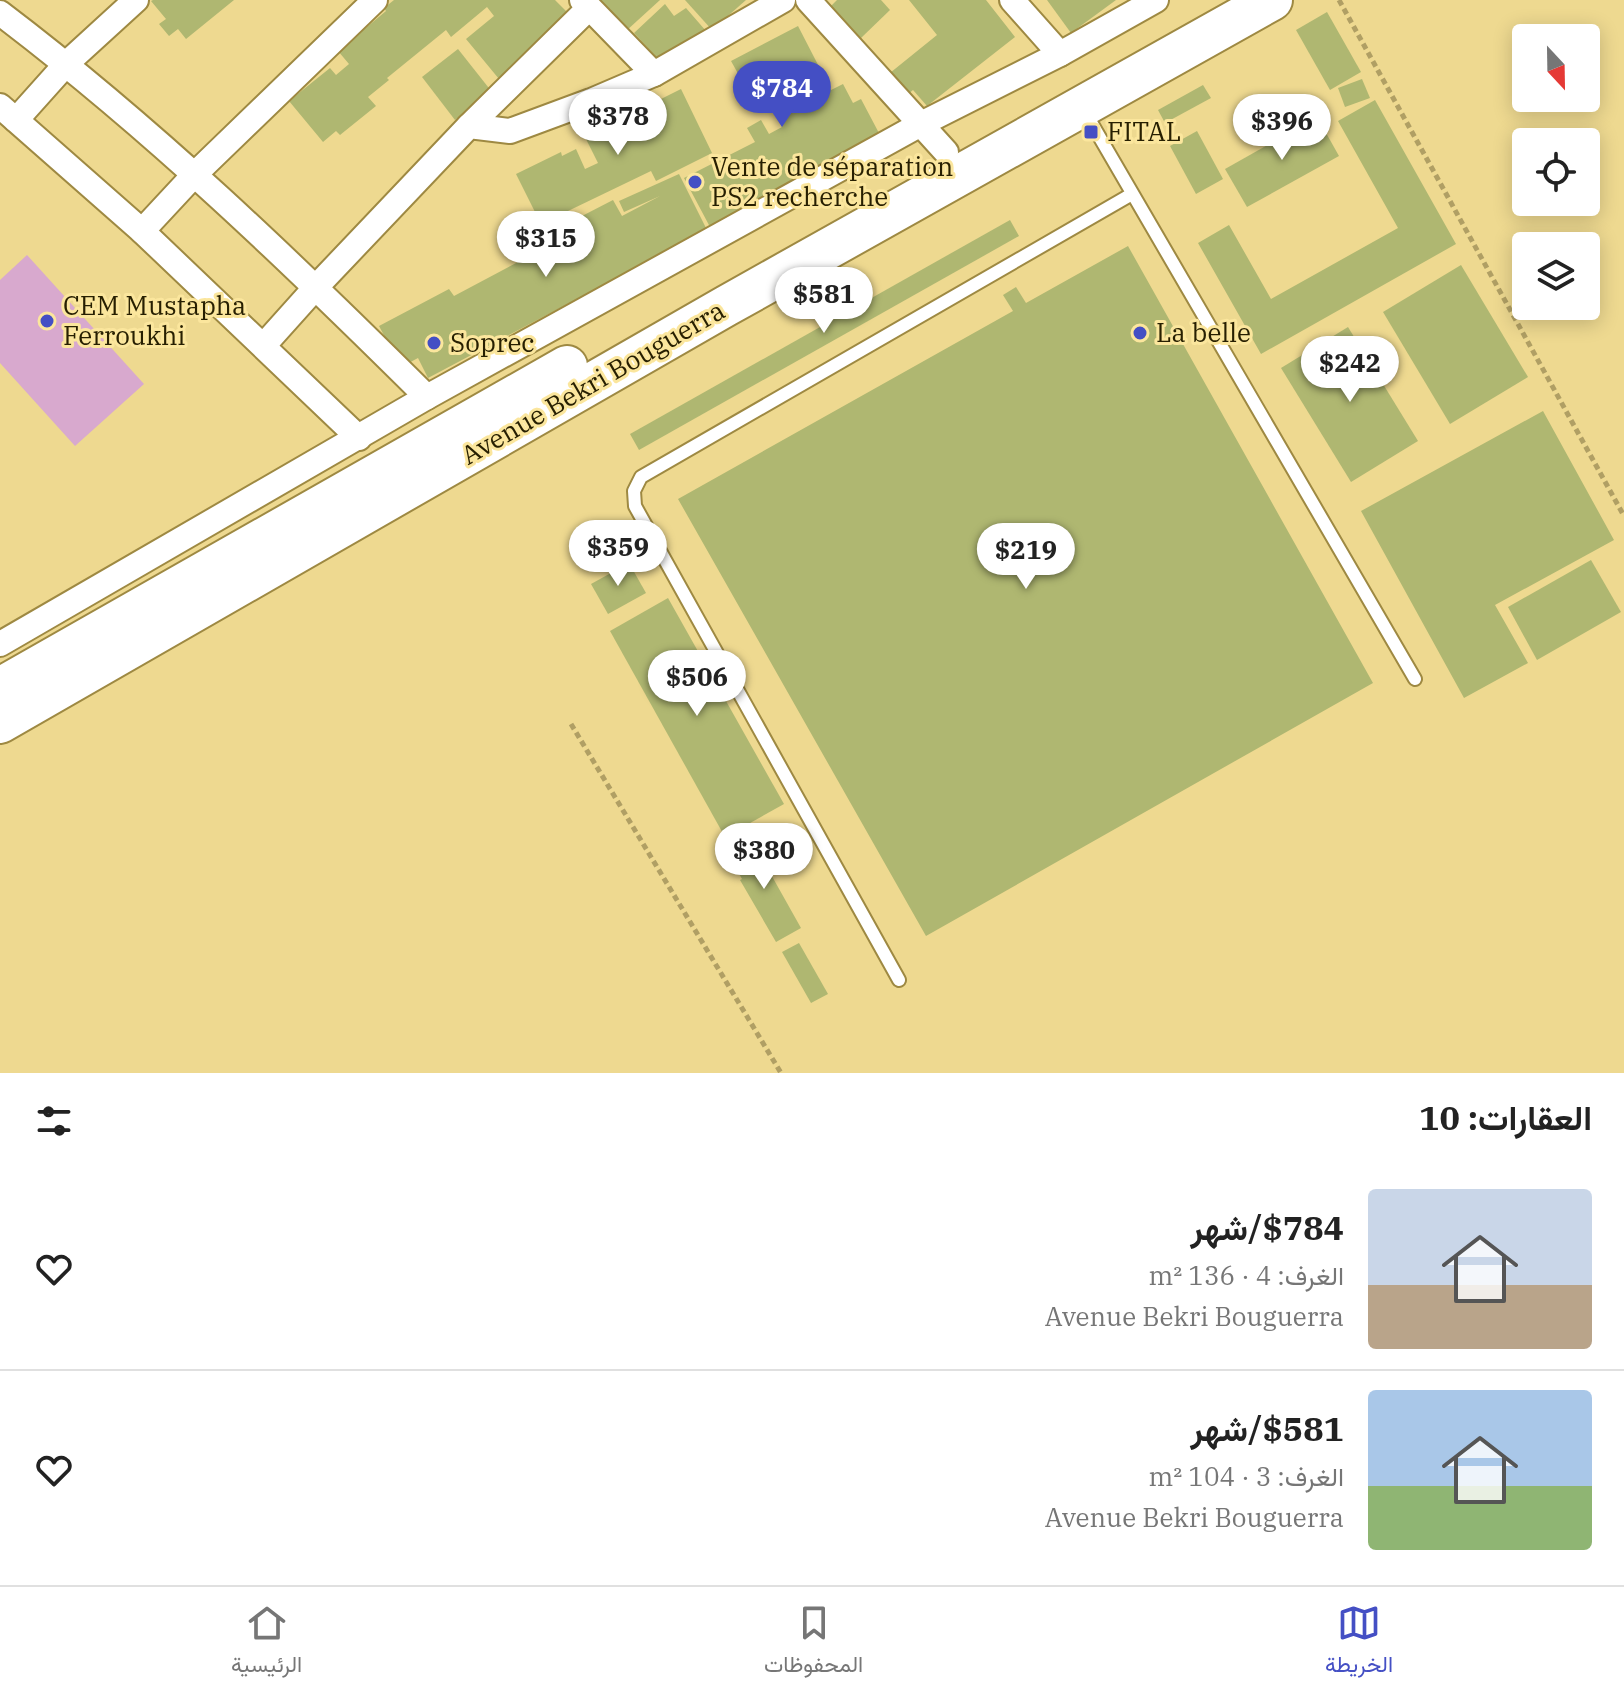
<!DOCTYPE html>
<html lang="ar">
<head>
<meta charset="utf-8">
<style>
  :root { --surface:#fff; --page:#f6f6f6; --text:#222; --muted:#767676; --line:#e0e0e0; --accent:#444fc4 }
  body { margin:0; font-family:"IBM Plex Serif",Vazirmatn,serif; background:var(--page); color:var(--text); direction:rtl; height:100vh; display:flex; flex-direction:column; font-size:30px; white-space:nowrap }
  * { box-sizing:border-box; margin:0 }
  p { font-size:26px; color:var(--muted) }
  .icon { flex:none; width:44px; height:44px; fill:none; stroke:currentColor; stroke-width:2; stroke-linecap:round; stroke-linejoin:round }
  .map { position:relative; height:1073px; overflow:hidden; direction:ltr }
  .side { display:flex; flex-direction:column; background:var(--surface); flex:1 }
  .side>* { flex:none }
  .needle { width:52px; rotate:158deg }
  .buttons { position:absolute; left:1512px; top:24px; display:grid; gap:16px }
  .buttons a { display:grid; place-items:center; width:88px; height:88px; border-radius:8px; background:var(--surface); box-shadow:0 4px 20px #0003; font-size:40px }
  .price { position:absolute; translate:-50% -68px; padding:0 18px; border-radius:28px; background:#fff; color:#222; font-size:26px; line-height:52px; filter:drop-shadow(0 2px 4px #0008) }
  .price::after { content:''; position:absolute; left:50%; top:48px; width:24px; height:18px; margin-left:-12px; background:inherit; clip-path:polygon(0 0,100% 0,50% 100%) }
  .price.active { background:var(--accent); color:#fff }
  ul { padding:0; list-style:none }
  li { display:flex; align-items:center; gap:24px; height:200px; padding:0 32px }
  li+li { border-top:2px solid var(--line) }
  li span { display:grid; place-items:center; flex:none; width:224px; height:160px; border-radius:8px; color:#555 }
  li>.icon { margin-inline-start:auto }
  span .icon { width:96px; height:96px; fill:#fffc; stroke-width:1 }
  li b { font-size:34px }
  h2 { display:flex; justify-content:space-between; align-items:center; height:96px; padding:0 32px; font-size:34px }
  .dock { display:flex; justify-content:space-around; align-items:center; height:112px; border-top:2px solid var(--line); background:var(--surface); font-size:22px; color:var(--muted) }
  .dock a { display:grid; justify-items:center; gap:4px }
  .dock .active { color:var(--accent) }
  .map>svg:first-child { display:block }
</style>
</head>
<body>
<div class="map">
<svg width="1624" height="1073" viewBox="0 0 1624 1073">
  <rect width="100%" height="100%" fill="#eed990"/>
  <path fill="#d8a9ce" d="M27,255L144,384L75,446L0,363V280Z"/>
  <g fill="#afb771">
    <path d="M153,0H234L186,39L178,29L169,36L159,24L166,19L151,1Z"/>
    <path d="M394,0H555L567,12L499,79L466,39L494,16L487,7L451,37L446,30L387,78L389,80L368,97L376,106L340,135L336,131L323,142L289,101L330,68L336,75L349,64L338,51L386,11L384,8Z"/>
    <path d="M597,0H660L626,31Z"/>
    <path d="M685,0H746L712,30Z"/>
    <path d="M837,0H881L890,10L861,38L831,6Z"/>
    <path d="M909,0H986L1015,37L927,106L913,90L902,99L885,77L937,35Z"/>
    <path d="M1047,0H1116L1071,33Z"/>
    <path d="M665,4L674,16L686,8L706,31L662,63L634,33Z"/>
    <path d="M1327,12L1361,72L1330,90L1296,30Z"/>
    <path d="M798,26L831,90L843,84L853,103L861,99L880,135L710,227L684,178L755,142L747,128L761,120L769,134L782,127L771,107L760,113L731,61Z"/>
    <path d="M458,49L492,92L455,120L422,77Z"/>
    <path d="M1362,79L1370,98L1345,107L1338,88Z"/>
    <path d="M1203,85L1211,98L1165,123L1158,110Z"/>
    <path d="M681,89L712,153L656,181L651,171L541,224L516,174L561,152L562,156L576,149L585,169L598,163L585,137Z"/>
    <path d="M1375,100L1456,244L1261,354L1198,243L1229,225L1271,299L1398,228L1338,121Z"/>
    <path d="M1317,117L1339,156L1247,207L1225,169Z"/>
    <path d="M1197,131L1223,179L1196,194L1170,146Z"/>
    <path d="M679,174L707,230L428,378L418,358L401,367L379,326L449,289L454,296L567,236L570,242L590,231L582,216L613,200L622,216L660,196L624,212L619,201Z"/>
    <path d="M1010,220L1019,236L639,450L630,434Z"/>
    <path d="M1128,246L1373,683L926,936L678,499L1013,311L1003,295L1016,287L1026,303Z"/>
    <path d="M1461,265L1528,377L1450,424L1383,312Z"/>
    <path d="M1348,327L1418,441L1351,482L1281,368Z"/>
    <path d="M1543,411L1614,540L1495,605L1528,663L1464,698L1361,511Z"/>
    <path d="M627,525L644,554L629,563L612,533Z"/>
    <path d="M1591,560L1621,612L1537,660L1508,607Z"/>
    <path d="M629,563L646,593L608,614L591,584Z"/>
    <path d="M668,598L784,804L725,837L610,631Z"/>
    <path d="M751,839L801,928L776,942L740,880L742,879L727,852Z"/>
    <path d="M799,943L828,994L811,1003L782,952Z"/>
  </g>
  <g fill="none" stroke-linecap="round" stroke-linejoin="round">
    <g stroke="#9e8942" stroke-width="16">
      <g id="service">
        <path d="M1085,112L1415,679"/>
        <path d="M899,980L635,506L634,491L641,477L1132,194"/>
      </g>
    </g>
    <g stroke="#9e8942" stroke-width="28">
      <g id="minor">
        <path d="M582,0L654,74"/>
        <path d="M808,0L946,152"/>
        <path d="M1012,0L1060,54"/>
        <path d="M0,13C153,129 291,262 427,397"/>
        <path d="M0,106L142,231L359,438"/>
        <path d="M16,120L67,63L136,0"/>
        <path d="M469,126L589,8"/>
        <path d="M142,231L195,174L375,0"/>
        <path d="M264,345L316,287L469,126L510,131L591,101L654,74L783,0"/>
        <path d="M0,644L427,397L921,124L1060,54L1156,0"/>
      </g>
    </g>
    <g stroke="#9e8942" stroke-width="44">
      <g id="trunk">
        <path d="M0,688L567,366"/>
        <path d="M0,723L726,306L1272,0"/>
      </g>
    </g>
    <g stroke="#b09f64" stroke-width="5" stroke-dasharray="6 4" stroke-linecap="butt">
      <path d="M1339,0L1624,516"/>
      <path d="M571,724L781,1073"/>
    </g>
    <use href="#service" stroke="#fff" stroke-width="12"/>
    <use href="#minor" stroke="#fff" stroke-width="24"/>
    <use href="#trunk" stroke="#fff" stroke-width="40"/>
  </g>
  <g fill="#444fc4" stroke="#fbe69d" stroke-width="3">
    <rect x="1083" y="124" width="16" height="16" rx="4"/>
    <circle cx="695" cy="182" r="8"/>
    <circle cx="47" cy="321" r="8"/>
    <circle cx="1140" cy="333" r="8"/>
    <circle cx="434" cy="343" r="8"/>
  </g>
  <g text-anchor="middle" stroke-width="6" stroke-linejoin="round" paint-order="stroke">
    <g font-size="26" fill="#271f01" stroke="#fbe69d" text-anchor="start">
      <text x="1107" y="141">FITAL</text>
      <text x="711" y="176">Vente de séparation<tspan x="711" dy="30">PS2 recherche</tspan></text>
      <text x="63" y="315">CEM Mustapha<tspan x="63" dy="30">Ferroukhi</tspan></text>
      <text x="1156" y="342">La belle</text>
      <text x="450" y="352">Soprec</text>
    </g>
    <g font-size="26" fill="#271f01" stroke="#fbe69d">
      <text transform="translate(593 383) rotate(-30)" y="9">Avenue Bekri Bouguerra</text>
    </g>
  </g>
</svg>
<div class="buttons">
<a><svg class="needle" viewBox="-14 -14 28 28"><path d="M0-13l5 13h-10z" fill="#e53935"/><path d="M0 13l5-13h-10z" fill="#767676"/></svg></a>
<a><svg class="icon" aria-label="locate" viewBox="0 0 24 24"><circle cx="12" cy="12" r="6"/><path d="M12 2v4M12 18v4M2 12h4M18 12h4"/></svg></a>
<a><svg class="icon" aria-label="layers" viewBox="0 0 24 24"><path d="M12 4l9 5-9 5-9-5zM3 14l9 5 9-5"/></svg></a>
</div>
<b class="price active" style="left:782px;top:129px">$784</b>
<b class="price" style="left:618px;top:157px">$378</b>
<b class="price" style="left:1282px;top:162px">$396</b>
<b class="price" style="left:546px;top:279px">$315</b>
<b class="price" style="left:824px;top:335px">$581</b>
<b class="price" style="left:1350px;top:404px">$242</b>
<b class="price" style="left:618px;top:588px">$359</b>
<b class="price" style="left:1026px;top:591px">$219</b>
<b class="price" style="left:697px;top:718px">$506</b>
<b class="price" style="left:764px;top:891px">$380</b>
</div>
<section class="side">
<h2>العقارات: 10<svg class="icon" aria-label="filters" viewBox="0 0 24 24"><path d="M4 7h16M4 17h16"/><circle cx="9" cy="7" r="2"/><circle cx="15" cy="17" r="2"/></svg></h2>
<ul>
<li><span style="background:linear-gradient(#c9d6e8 60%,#b9a48a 0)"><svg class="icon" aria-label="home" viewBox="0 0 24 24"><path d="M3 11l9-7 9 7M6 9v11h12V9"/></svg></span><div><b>$784/شهر</b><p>الغرف: 4 · 136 m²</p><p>Avenue Bekri Bouguerra</p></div><svg class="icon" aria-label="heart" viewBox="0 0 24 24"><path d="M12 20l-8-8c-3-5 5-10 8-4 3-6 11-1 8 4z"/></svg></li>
<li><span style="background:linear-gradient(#a9c7e8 60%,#8fb573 0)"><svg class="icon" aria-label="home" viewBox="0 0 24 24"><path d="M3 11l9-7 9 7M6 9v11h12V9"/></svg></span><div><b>$581/شهر</b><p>الغرف: 3 · 104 m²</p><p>Avenue Bekri Bouguerra</p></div><svg class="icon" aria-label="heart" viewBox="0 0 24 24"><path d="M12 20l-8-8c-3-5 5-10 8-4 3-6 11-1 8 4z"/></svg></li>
</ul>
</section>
<nav class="dock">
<a class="active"><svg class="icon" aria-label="map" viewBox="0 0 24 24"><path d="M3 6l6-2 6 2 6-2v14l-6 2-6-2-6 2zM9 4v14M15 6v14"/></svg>الخريطة</a>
<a><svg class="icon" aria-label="saved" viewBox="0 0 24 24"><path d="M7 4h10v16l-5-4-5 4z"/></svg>المحفوظات</a>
<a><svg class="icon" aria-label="home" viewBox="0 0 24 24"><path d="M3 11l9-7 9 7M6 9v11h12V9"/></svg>الرئيسية</a>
</nav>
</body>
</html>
